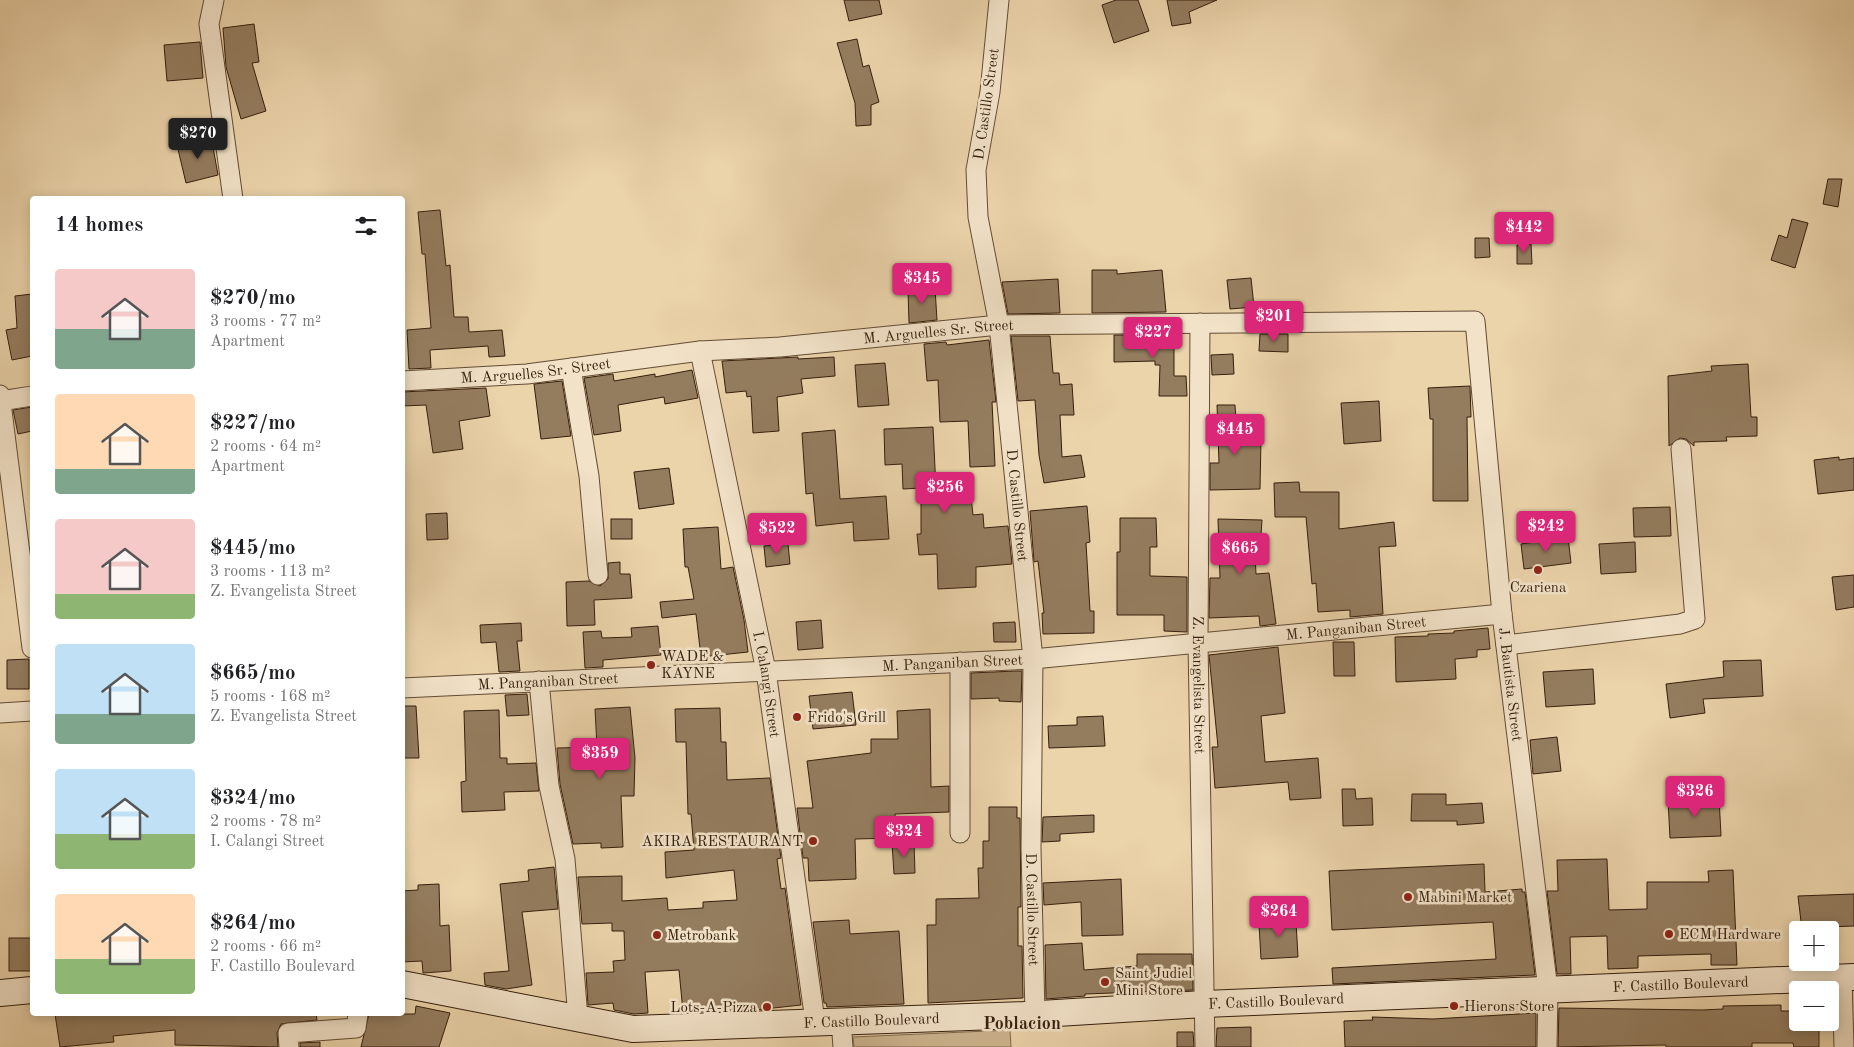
<!DOCTYPE html>
<html lang="en">
<head>
<meta charset="utf-8">
<style>
  :root { --surface:#fff; --page:#f2f2f2; --text:#202124; --muted:#757577; --accent:#db2777 }
  body { margin:0; font-family:"Old Standard TT",serif; background:var(--page); color:var(--text); height:100vh; display:flex; flex-direction:column; font-size:19px; white-space:nowrap }
  * { box-sizing:border-box; margin:0 }
  p { font-size:16px; color:var(--muted) }
  .icon { flex:none; width:28px; height:28px; fill:none; stroke:currentColor; stroke-width:2; stroke-linecap:round; stroke-linejoin:round }
  .map { position:relative; flex:1; overflow:hidden }
  .panel { position:absolute; left:30px; top:196px; width:375px; height:820px; display:flex; flex-direction:column; background:var(--surface); border-radius:5px; box-shadow:0 2px 12px #0003 }
  .panel>* { flex:none }
  .controls { position:absolute; left:1789px; top:921px; display:grid; gap:10px }
  .controls a { display:grid; place-items:center; width:50px; height:50px; border-radius:5px; background:var(--surface); box-shadow:0 2px 12px #0003; font-size:25px }
  .price { position:absolute; translate:-50% -42px; padding:0 11px; border-radius:5px; background:var(--accent); color:#fff; font-size:16px; line-height:32px; filter:drop-shadow(0 1px 2px #0008) }
  .price::after { content:''; position:absolute; left:50%; top:30px; width:15px; height:11px; margin-left:-8px; background:inherit; clip-path:polygon(0 0,100% 0,50% 100%) }
  .price.active { background:#222; color:#fff }
  ul { padding:0; list-style:none }
  li { display:flex; align-items:center; gap:15px; height:125px; padding:0 25px }
  li span { display:grid; place-items:center; flex:none; width:140px; height:100px; border-radius:5px; color:#555 }
  li>.icon { margin-inline-start:auto }
  span .icon { width:60px; height:60px; fill:#fffc; stroke-width:1 }
  li b { font-size:21px }
  h2 { display:flex; justify-content:space-between; align-items:center; height:60px; padding:0 25px; font-size:21px }
  .map>svg:first-child { display:block }
</style>
</head>
<body>
<div class="map">
<svg width="1854" height="1047" viewBox="0 0 1854 1047">
  <rect width="100%" height="100%" fill="#ebd3aa"/>
  <filter id="stains"><feTurbulence type="fractalNoise" baseFrequency=".004" numOctaves="4"/><feColorMatrix values="0 0 0 0 .2 0 0 0 0 .09 0 0 0 0 .02 0 0 0 .5 -.17"/></filter>
  <radialGradient id="worn" r=".72"><stop offset=".6" stop-color="#630" stop-opacity="0"/><stop offset="1" stop-color="#630" stop-opacity=".3"/></radialGradient>
  <path fill="#ccb48f" stroke="#806a4e" d="M1010,1030L1011,1047H854L853,1037Z"/>
  <g fill="#947d5f" stroke="#351f0d">
    <path d="M844,0H879L882,14L849,21Z"/>
    <path d="M1116,0H1138L1149,31L1114,43L1102,5Z"/>
    <path d="M1167,0H1217L1189,12L1191,23L1172,26Z"/>
    <path d="M254,24L259,62L252,63L266,111L241,119L226,67L223,28Z"/>
    <path d="M857,39L863,67L869,65L879,102L871,105V125L856,126L855,103L837,43Z"/>
    <path d="M200,42L203,78L167,81L164,45Z"/>
    <path d="M211,136L218,175L186,183L177,145Z"/>
    <path d="M1828,179H1842L1838,207L1823,204Z"/>
    <path d="M440,210L446,266L450,265L454,317H468L469,332L502,330L505,356L489,357L488,346L430,350L431,368L409,369L407,330L431,328L425,254H422L418,212Z"/>
    <path d="M1792,219L1808,223L1795,268L1771,260L1779,235L1787,238Z"/>
    <path d="M1475,238H1489L1490,257L1475,258Z"/>
    <path d="M1531,244L1532,264H1517V245Z"/>
    <path d="M1092,270H1117V274L1162,270L1166,312L1092,313Z"/>
    <path d="M1251,278L1254,307L1230,309L1227,280Z"/>
    <path d="M1058,279L1060,313L1008,314L1002,282Z"/>
    <path d="M935,288L937,320L909,323L908,289Z"/>
    <path d="M32,294V356L12,360L6,330L17,328L15,296Z"/>
    <path d="M1260,334H1288V352L1259,351Z"/>
    <path d="M1114,335H1174V376H1186L1187,396H1159L1160,365H1155V361L1114,362Z"/>
    <path d="M1011,336H1050L1053,373H1059L1060,385L1072,384L1074,415H1060L1062,457L1081,455L1085,477L1044,483L1039,455L1035,400L1018,401Z"/>
    <path d="M989,340L996,402H992L995,466L970,467L968,421L940,422L938,380L927,381L924,344L946,342L947,345Z"/>
    <path d="M1233,354L1234,374L1212,375L1211,355Z"/>
    <path d="M798,357V359L834,357L835,376L801,379L803,393L777,397L779,431L753,433L751,396L747,397L746,391L726,393L722,361Z"/>
    <path d="M885,363L889,405L858,407L855,365Z"/>
    <path d="M1748,364L1751,417H1757V436L1726,437L1727,441L1694,442V446L1686,439L1680,438L1669,446L1668,376L1712,371L1711,366Z"/>
    <path d="M692,370L698,398L665,404L664,397L618,405L621,431L594,435L584,378L613,374L614,381L655,374V377Z"/>
    <path d="M562,381L571,436L541,439L534,384Z"/>
    <path d="M1470,386L1471,417H1467L1468,501H1433V419H1430L1428,388Z"/>
    <path d="M486,388L490,416L459,421L463,449L433,453L426,405L402,406V392Z"/>
    <path d="M1379,401L1381,441L1344,444L1341,403Z"/>
    <path d="M1217,405H1235L1237,438H1261L1260,489L1210,490V463H1219Z"/>
    <path d="M32,407V431L18,434L13,410Z"/>
    <path d="M933,427L936,489L970,487L973,515L983,514L984,528L1008,526L1012,564L976,567V587L938,589L937,554L919,555L917,534H921V488L903,489L902,464L885,465L884,429Z"/>
    <path d="M835,430L840,499L886,496L889,539L854,541L853,522L816,526L813,493L806,494L802,433Z"/>
    <path d="M1839,457V460L1854,458V490L1818,494L1814,460Z"/>
    <path d="M669,468L674,504L639,509L634,472Z"/>
    <path d="M1299,482L1300,492H1339V529L1394,522L1396,546L1379,547L1383,614L1350,617V610L1318,612L1316,583L1312,584L1306,517H1275L1274,483Z"/>
    <path d="M1087,506L1090,542L1086,543L1090,611H1094V633L1043,634L1042,613H1044L1038,561L1034,562L1030,511Z"/>
    <path d="M1670,507L1671,536L1634,537L1633,508Z"/>
    <path d="M447,513L448,539L427,540L426,514Z"/>
    <path d="M1120,518H1156L1157,547H1150V576L1187,577V632L1164,631V615H1117V552H1120Z"/>
    <rect x="611" y="519" width="21" height="20"/>
    <path d="M1218,519L1262,520L1261,535H1254L1256,574L1269,573L1276,624L1260,626L1259,616L1209,618L1210,578H1220Z"/>
    <path d="M718,527L721,569L733,567L744,620L748,652L701,657L696,614L662,618L660,602L694,599L688,567H685L683,529Z"/>
    <path d="M1568,537L1571,563L1524,569L1521,544Z"/>
    <path d="M1635,542L1636,572L1601,574L1599,544Z"/>
    <path d="M788,544L790,564L766,567L764,546Z"/>
    <path d="M620,562V574H630L632,598L594,600L595,625L567,626L566,582L589,581L600,586L608,579V563Z"/>
    <path d="M1854,575V607L1836,610L1832,577Z"/>
    <path d="M821,620L823,648L798,650L796,622Z"/>
    <path d="M1015,622L1016,642H994L993,623Z"/>
    <path d="M521,623L522,641H517L520,671L499,672L496,642L481,643L480,625Z"/>
    <path d="M658,626L661,655L603,660V667L585,668L583,632L601,631L602,638L632,637L631,628Z"/>
    <path d="M1488,628L1490,649L1477,650V657L1455,659L1456,679L1396,682L1395,637L1428,636V634L1454,633V631Z"/>
    <path d="M1333,642H1354L1355,676H1334Z"/>
    <path d="M1278,647L1285,713L1261,716L1265,762L1318,758L1321,798L1290,800L1288,782L1215,788L1212,747H1218L1209,655Z"/>
    <path d="M29,659V689H7V660Z"/>
    <path d="M1761,660L1763,696L1703,699L1705,713L1670,718L1666,684L1724,677L1723,661Z"/>
    <path d="M1593,669L1595,704L1546,707L1543,672Z"/>
    <path d="M1016,671H1022L1021,702L999,701V698L971,699V673Z"/>
    <path d="M852,692L856,725L813,729L809,696Z"/>
    <path d="M527,694L529,715L507,716L505,695Z"/>
    <path d="M402,706H416L419,758H402Z"/>
    <path d="M630,707L635,758L634,796H621L623,847L601,848V843L573,844L560,784L557,748L597,747L595,709Z"/>
    <path d="M720,708L721,742H726L727,780L770,778L781,858L777,859L781,889L785,888L801,1005L755,1010L683,1012L679,970L645,972L648,1013L634,1014L614,1010L613,1003L588,1005L586,973L614,972L613,961L625,960L624,931H612V923L582,924L578,877L622,876V901L667,898L668,910L703,908V902L737,900L734,870L666,878L665,852L694,850L691,814H688L686,742H676L675,709Z"/>
    <path d="M930,709L931,787L949,786V812L895,814L896,838L855,839L856,879L809,881L808,858H803L797,808H813L807,761L871,753V739H898L897,711Z"/>
    <path d="M499,710L500,758H507V764L536,763L539,791L504,792L505,810L462,812L461,782L466,781L464,711Z"/>
    <path d="M1103,716L1105,746L1049,748L1048,726L1077,725V717Z"/>
    <path d="M1557,737L1561,771L1533,774L1530,740Z"/>
    <path d="M1342,789H1355L1356,799L1372,798L1373,825L1343,826Z"/>
    <path d="M1412,794H1446V805L1482,803L1484,823L1457,825V821H1411Z"/>
    <path d="M1719,797L1721,836L1670,838L1668,799Z"/>
    <path d="M989,807H1017V818H1020L1021,907H1018V946H1022L1023,998L928,1003L927,925H936V899L979,898L978,868H983V841H989Z"/>
    <path d="M1094,815V832L1060,834V841L1042,842L1043,817Z"/>
    <path d="M914,842L915,873L894,874L892,843Z"/>
    <path d="M1607,859L1609,910L1647,909V882H1709L1708,871L1733,870L1737,965H1711V954L1638,956V968L1608,969L1607,936L1570,937L1571,974H1557L1547,891H1558L1557,860Z"/>
    <path d="M1484,864L1485,892L1522,889V892H1525L1535,975L1333,984L1332,968L1496,959L1493,922L1332,930L1329,871Z"/>
    <path d="M554,867L558,909L522,912L532,985L506,989L485,985L484,973L509,971L500,884L529,881L528,870Z"/>
    <path d="M1121,879L1123,935L1082,936L1081,902L1044,905L1043,883Z"/>
    <path d="M439,884L440,926L449,925L451,971L423,973L422,961L402,962V891L418,890V885Z"/>
    <path d="M1854,894V926L1828,927V930H1802L1798,896Z"/>
    <path d="M1287,910L1288,923L1296,922L1298,957L1261,959L1259,924H1274L1273,911Z"/>
    <path d="M849,920L850,934L899,931L904,1004L827,1007L826,1003H824L813,922Z"/>
    <rect x="9" y="938" width="23" height="33"/>
    <path d="M1082,943L1084,970L1137,966V954H1192L1193,990L1085,994V996L1046,999L1045,945Z"/>
    <path d="M1781,1005V1011H1798V1022H1819V1047H1794L1793,1043H1752V1047H1666V1045L1558,1047L1559,1008L1702,1010L1723,1009V1006Z"/>
    <path d="M416,1006L450,1013L439,1047H361L369,1014H415Z"/>
    <path d="M1536,1013V1047H1345L1344,1021L1373,1020L1372,1017L1433,1019Z"/>
    <path d="M55,1014H316L317,1020L281,1024L277,1033L278,1047L175,1045V1030L113,1036L114,1042L60,1047Z"/>
    <path d="M1251,1027V1047H1216L1217,1028Z"/>
    <path d="M1177,1032H1193L1194,1047H1177Z"/>
    <path d="M320,1042V1047H300V1043Z"/>
  </g>
  <g fill="none" stroke-linecap="round" stroke-linejoin="round">
    <g stroke="#624c34" stroke-width="21">
      <g id="street">
        <path d="M214,0L209,24L233,199"/>
        <path id="s1" d="M999,0L990,92L976,170L978,217L999,325L1033,659L1031,849L1035,1014"/>
        <path id="s2" d="M1200,323L1198,643L1205,1047"/>
        <path id="s3" d="M700,351L766,671L815,1021"/>
        <path d="M571,368L589,476L598,575"/>
        <path id="s4" d="M402,381L527,374L700,351L780,347L999,325L1475,321L1502,614L1548,990L1547,1047"/>
        <path d="M0,395L32,648"/>
        <path d="M0,401L32,396"/>
        <path d="M1506,645L1680,624L1695,619L1681,449"/>
        <path d="M539,681L549,786L565,859L578,1018"/>
        <path id="s5" d="M402,688L1033,659L1502,614"/>
        <path d="M0,713L32,711"/>
        <path d="M960,833V662"/>
        <path d="M1842,978L1844,1047"/>
        <path d="M841,1020L843,1047"/>
        <path d="M289,1047L288,1033L356,1028L358,1014"/>
      </g>
    </g>
    <g stroke="#351f0d" stroke-width="28">
      <g id="secondary">
        <path id="s6" d="M402,984L633,1029L1024,1015L1204,1004L1854,977"/>
        <path d="M0,993L32,990"/>
      </g>
    </g>
    <use href="#street" stroke="#f2e2c8" stroke-width="19"/>
    <use href="#secondary" stroke="#f2e2c8" stroke-width="26"/>
  </g>
  <g fill="#8f2418" stroke="#f2e2c8" stroke-width="2">
    <circle cx="1538" cy="570" r="5"/>
    <circle cx="651" cy="665" r="5"/>
    <circle cx="797" cy="717" r="5"/>
    <circle cx="813" cy="841" r="5"/>
    <circle cx="1408" cy="897" r="5"/>
    <circle cx="1669" cy="934" r="5"/>
    <circle cx="657" cy="935" r="5"/>
    <circle cx="1105" cy="982" r="5"/>
    <circle cx="1454" cy="1006" r="5"/>
    <circle cx="767" cy="1007" r="5"/>
  </g>
  <g text-anchor="middle" stroke-width="5" stroke-linejoin="round" paint-order="stroke">
    <g font-size="15" fill="#351f0d" stroke="#f2e2c8">
      <text transform="translate(986 104) rotate(-82)" y="5">D. Castillo Street</text>
      <text dy="5" stroke="none"><textPath href="#s4" startOffset="539">M. Arguelles Sr. Street</textPath></text>
      <text dy="5" stroke="none"><textPath href="#s4" startOffset="134">M. Arguelles Sr. Street</textPath></text>
      <text dy="5" stroke="none"><textPath href="#s1" startOffset="510">D. Castillo Street</textPath></text>
      <text dy="5" stroke="none"><textPath href="#s5" startOffset="956">M. Panganiban Street</textPath></text>
      <text dy="5" stroke="none"><textPath href="#s5" startOffset="551">M. Panganiban Street</textPath></text>
      <text dy="5" stroke="none"><textPath href="#s5" startOffset="146">M. Panganiban Street</textPath></text>
      <text dy="5" stroke="none"><textPath href="#s3" startOffset="340">I. Calangi Street</textPath></text>
      <text dy="5" stroke="none"><textPath href="#s4" startOffset="1441">J. Bautista Street</textPath></text>
      <text dy="5" stroke="none"><textPath href="#s2" startOffset="362">Z. Evangelista Street</textPath></text>
      <text dy="5" stroke="none"><textPath href="#s1" startOffset="915">D. Castillo Street</textPath></text>
      <text dy="5" stroke="none"><textPath href="#s6" startOffset="1284">F. Castillo Boulevard</textPath></text>
      <text dy="5" stroke="none"><textPath href="#s6" startOffset="879">F. Castillo Boulevard</textPath></text>
      <text dy="5" stroke="none"><textPath href="#s6" startOffset="474">F. Castillo Boulevard</textPath></text>
    </g>
    <g font-size="15" fill="#351f0d" stroke="#f2e2c8" text-anchor="start">
      <text x="1538" y="592" text-anchor="middle">Czariena</text>
      <text x="661" y="661">WADE &amp;<tspan x="661" dy="17">KAYNE</tspan></text>
      <text x="807" y="722">Frido's Grill</text>
      <text x="803" y="846" text-anchor="end">AKIRA RESTAURANT</text>
      <text x="1418" y="902">Mabini Market</text>
      <text x="1679" y="939">ECM Hardware</text>
      <text x="667" y="940">Metrobank</text>
      <text x="1115" y="978">Saint Judiel<tspan x="1115" dy="17">Mini Store</tspan></text>
      <text x="1464" y="1011">Hierons Store</text>
      <text x="757" y="1012" text-anchor="end">Lots-A-Pizza</text>
    </g>
    <g font-size="18" font-weight="bold" fill="#351f0d" stroke="#f2e2c8">
      <text x="1022" y="1029">Poblacion</text>
    </g>
  </g>
  <rect width="100%" height="100%" filter="url(#stains)"/>
  <rect width="100%" height="100%" fill="url(#worn)"/>
</svg>
<div class="controls">
<a>+</a>
<a>−</a>
</div>
<b class="price active" style="left:198px;top:160px">$270</b>
<b class="price" style="left:1524px;top:254px">$442</b>
<b class="price" style="left:922px;top:305px">$345</b>
<b class="price" style="left:1274px;top:343px">$201</b>
<b class="price" style="left:1153px;top:359px">$227</b>
<b class="price" style="left:1235px;top:456px">$445</b>
<b class="price" style="left:945px;top:514px">$256</b>
<b class="price" style="left:1546px;top:553px">$242</b>
<b class="price" style="left:777px;top:555px">$522</b>
<b class="price" style="left:1240px;top:575px">$665</b>
<b class="price" style="left:600px;top:780px">$359</b>
<b class="price" style="left:1695px;top:818px">$326</b>
<b class="price" style="left:904px;top:858px">$324</b>
<b class="price" style="left:1279px;top:938px">$264</b>
<section class="panel">
<h2>14 homes<svg class="icon" aria-label="filters" viewBox="0 0 24 24"><path d="M4 7h16M4 17h16"/><circle cx="9" cy="7" r="2"/><circle cx="15" cy="17" r="2"/></svg></h2>
<ul>
<li><span style="background:linear-gradient(#f6c9c9 60%,#7fa58c 0)"><svg class="icon" aria-label="home" viewBox="0 0 24 24"><path d="M3 11l9-7 9 7M6 9v11h12V9"/></svg></span><div><b>$270/mo</b><p>3 rooms · 77 m²</p><p>Apartment</p></div></li>
<li><span style="background:linear-gradient(#ffd9b3 75%,#7fa58c 0)"><svg class="icon" aria-label="home" viewBox="0 0 24 24"><path d="M3 11l9-7 9 7M6 9v11h12V9"/></svg></span><div><b>$227/mo</b><p>2 rooms · 64 m²</p><p>Apartment</p></div></li>
<li><span style="background:linear-gradient(#f6c9c9 75%,#8fb573 0)"><svg class="icon" aria-label="home" viewBox="0 0 24 24"><path d="M3 11l9-7 9 7M6 9v11h12V9"/></svg></span><div><b>$445/mo</b><p>3 rooms · 113 m²</p><p>Z. Evangelista Street</p></div></li>
<li><span style="background:linear-gradient(#bfe0f5 70%,#7fa58c 0)"><svg class="icon" aria-label="home" viewBox="0 0 24 24"><path d="M3 11l9-7 9 7M6 9v11h12V9"/></svg></span><div><b>$665/mo</b><p>5 rooms · 168 m²</p><p>Z. Evangelista Street</p></div></li>
<li><span style="background:linear-gradient(#bfe0f5 65%,#8fb573 0)"><svg class="icon" aria-label="home" viewBox="0 0 24 24"><path d="M3 11l9-7 9 7M6 9v11h12V9"/></svg></span><div><b>$324/mo</b><p>2 rooms · 78 m²</p><p>I. Calangi Street</p></div></li>
<li><span style="background:linear-gradient(#ffd9b3 65%,#8fb573 0)"><svg class="icon" aria-label="home" viewBox="0 0 24 24"><path d="M3 11l9-7 9 7M6 9v11h12V9"/></svg></span><div><b>$264/mo</b><p>2 rooms · 66 m²</p><p>F. Castillo Boulevard</p></div></li>
</ul>
</section>
</div>
</body>
</html>
